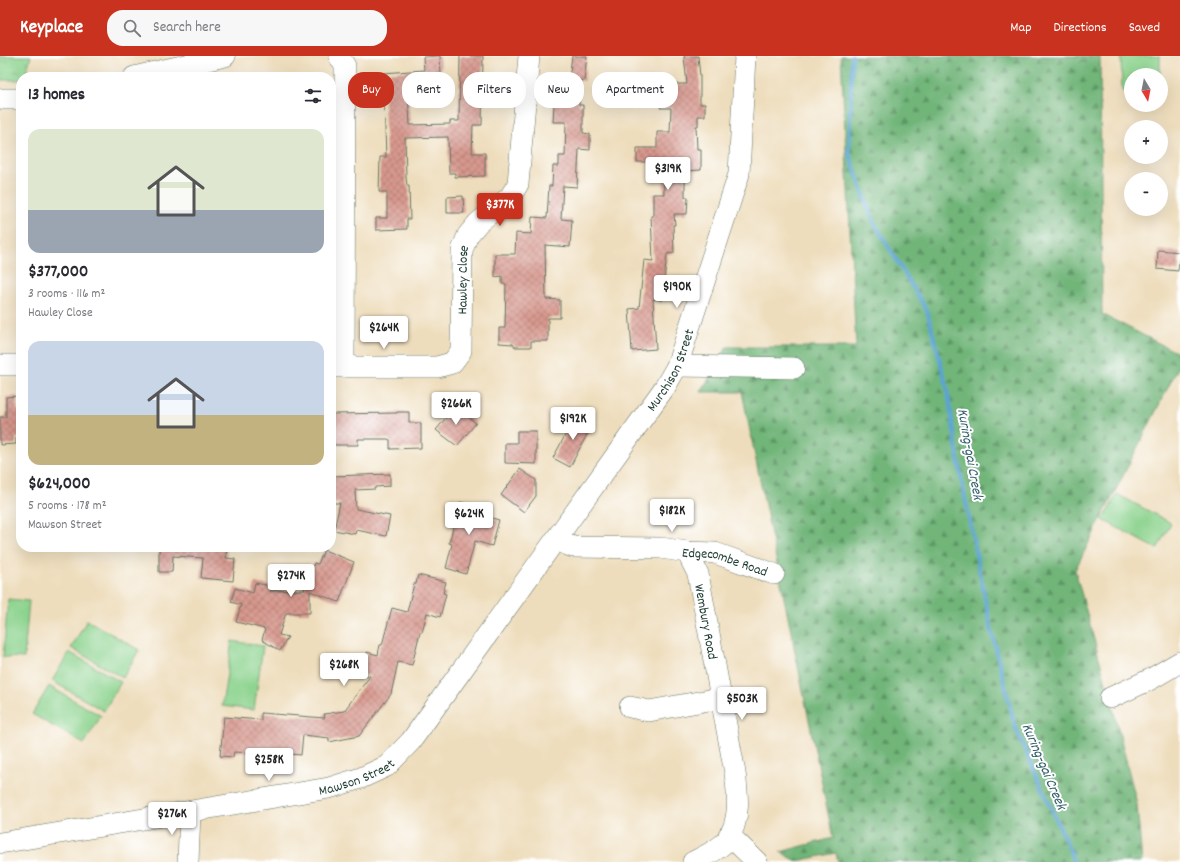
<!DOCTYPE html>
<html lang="en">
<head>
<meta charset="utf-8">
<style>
  :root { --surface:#fff; --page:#f7f7f7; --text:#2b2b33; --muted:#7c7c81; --accent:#c8321e }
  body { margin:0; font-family:Dekko,sans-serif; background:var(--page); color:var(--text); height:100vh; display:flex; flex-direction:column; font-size:15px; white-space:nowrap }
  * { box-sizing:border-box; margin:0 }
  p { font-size:13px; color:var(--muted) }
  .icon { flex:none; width:22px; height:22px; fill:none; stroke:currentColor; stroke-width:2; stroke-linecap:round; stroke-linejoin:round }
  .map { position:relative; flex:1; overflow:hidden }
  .details { position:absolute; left:16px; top:16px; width:320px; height:480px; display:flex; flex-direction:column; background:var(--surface); border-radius:16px; box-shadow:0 4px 16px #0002 }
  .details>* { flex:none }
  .guide { position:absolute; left:348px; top:16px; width:380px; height:36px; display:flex; gap:8px }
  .needle { width:26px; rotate:170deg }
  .tools { position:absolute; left:1124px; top:12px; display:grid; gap:8px }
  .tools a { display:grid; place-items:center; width:44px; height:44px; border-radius:50%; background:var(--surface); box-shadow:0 4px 16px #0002; font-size:20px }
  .price { position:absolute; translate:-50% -34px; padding:0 9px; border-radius:4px; background:#fff; color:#222; font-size:13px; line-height:26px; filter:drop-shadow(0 1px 2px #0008) }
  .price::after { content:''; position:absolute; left:50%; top:24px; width:12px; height:9px; margin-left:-6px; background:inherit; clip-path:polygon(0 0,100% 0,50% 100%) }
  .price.current { background:var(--accent); color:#fff }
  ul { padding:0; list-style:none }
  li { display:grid; align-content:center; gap:8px; height:212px; padding:0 12px }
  li span { display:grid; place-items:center; height:124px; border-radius:12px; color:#555 }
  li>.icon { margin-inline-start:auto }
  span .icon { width:72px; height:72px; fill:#fffc; stroke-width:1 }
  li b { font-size:17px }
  h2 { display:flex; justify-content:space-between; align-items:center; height:48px; padding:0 12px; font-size:17px }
  .chip { padding:0 14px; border-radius:16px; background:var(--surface); box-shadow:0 4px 16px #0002; font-size:14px; line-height:36px }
  .chip.current { background:var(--accent); color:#fff }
  header { display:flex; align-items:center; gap:24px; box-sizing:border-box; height:56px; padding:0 20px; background:var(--accent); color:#fff }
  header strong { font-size:19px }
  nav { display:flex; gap:22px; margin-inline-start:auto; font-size:14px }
  .search { width:280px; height:36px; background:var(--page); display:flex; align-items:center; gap:10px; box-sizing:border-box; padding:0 14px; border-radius:16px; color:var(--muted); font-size:15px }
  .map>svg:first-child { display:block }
</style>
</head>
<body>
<header>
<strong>Keyplace</strong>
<div class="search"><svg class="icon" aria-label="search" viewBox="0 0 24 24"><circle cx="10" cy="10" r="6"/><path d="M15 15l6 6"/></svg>Search here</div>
<nav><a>Map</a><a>Directions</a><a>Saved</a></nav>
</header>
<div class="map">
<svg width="1180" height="806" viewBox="0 0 1180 806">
  <defs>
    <pattern id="forest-firs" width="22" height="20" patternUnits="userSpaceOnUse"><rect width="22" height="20" fill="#71b579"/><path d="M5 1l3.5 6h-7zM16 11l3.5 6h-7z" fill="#5c9464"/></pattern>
    <pattern id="park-tufts" width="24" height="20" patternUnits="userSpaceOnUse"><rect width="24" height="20" fill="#8cd38e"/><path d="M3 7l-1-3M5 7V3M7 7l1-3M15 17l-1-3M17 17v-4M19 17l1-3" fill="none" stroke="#72ac75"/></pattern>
    <pattern id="building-cross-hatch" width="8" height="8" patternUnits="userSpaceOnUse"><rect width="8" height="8" fill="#d8988e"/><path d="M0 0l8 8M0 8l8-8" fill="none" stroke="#af7d75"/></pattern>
  </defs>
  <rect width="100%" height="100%" fill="#fff"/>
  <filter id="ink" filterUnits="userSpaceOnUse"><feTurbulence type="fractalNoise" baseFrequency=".025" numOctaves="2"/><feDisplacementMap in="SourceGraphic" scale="8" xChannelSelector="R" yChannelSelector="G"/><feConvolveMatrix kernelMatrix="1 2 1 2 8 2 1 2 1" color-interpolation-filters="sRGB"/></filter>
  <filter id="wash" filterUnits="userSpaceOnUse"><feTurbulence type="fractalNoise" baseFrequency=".012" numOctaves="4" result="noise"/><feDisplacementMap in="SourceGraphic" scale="16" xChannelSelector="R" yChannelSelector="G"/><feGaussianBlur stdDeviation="0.9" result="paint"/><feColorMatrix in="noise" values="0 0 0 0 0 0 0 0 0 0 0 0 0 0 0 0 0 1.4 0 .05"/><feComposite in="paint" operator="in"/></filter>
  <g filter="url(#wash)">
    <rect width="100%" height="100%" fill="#eeddbc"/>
    <g fill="#8cd38e" stroke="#568861">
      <path d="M1121,0H1160V19H1131V35H1122Z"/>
      <path d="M1117,438L1171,467L1157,493L1103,464Z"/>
      <path d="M8,543L29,545L24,602L3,601Z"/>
      <path d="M87,564L139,594L123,622L71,592Z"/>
      <path d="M232,585L263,590L254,654L222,650Z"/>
      <path d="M69,596L121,626L104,655L52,625Z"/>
      <path d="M49,630L101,660L84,688L32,658Z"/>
    </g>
    <path fill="url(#forest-firs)" stroke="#487956" d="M841,0H1100L1102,258L1180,298V308L1075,514L1115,660L1137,748L1142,806H838L836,797L797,805L780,796L833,782L742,336H701L727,291H856Z"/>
    <path fill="url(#park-tufts)" stroke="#568861" d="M0,0H31L25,21H21V24H0Z"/>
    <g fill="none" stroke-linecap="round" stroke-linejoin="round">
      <path stroke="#5ba4d2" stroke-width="4" d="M852,0L849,97L873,165L927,255L947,332L962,427L991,573L1015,671L1071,797L1073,806"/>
    </g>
    <g id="blocks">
      <g fill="url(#building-cross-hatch)">
        <path d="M440,0L442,36L408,37L410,69L450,68V65H459L460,0H483L482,69H473L472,97H485V120L455,121V117H449L448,81L405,82L406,121L407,130H409L410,163H407V173L376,174V162H387V136H379L380,101H386L383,17L424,14L423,1Z"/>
        <path d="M572,0H587L584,25L579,24V49H583V77L590,78V94L579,93L577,131L563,130L561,163L572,164L570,191L545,189L546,243L560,244V262H548V285H531V291H515L513,288L499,287V272H505L506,228H502V220L495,221V198H515L516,177L531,178L532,161L547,162L549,130H552L553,110H559V100H565L566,66H553L554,48H564V30H568Z"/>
        <path d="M684,0H698L700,20V48H705V60H698V70H696L697,93H701V114L685,115V141H688L687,158H674L675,169H673L674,197L667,198L662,244L653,243L656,293L632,295L629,253L639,252L644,204L653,205L651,160H653V138H664L663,106H637V92H657V76H670L671,52H660L661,49H651V28H687Z"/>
        <path d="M463,140L464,157H447V141Z"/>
        <path d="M1158,194L1180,196L1178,215L1157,213Z"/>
        <path d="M17,340V354H21V382H16V388L0,389V361H6V341Z"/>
        <path d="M455,351L476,367L457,390L436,374Z"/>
        <path d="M397,356H409V367H421V392L390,393V384L388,383H358V389H334V386H331V358L397,357Z"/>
        <path d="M580,359L592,365L590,368L592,369L570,411L553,402L575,361L578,362Z"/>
        <path d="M517,375H536V408L505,407V387H517Z"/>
        <path d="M520,413L536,424V440L524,456L501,439Z"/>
        <path d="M390,418V430L375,431V433L355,434L356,453L390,460L386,480L356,474L355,478L334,474L340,447H331V420Z"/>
        <path d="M460,446L477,450L475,457L499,464L492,490L475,485L466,518L446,512L452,488L449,487Z"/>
        <path d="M159,491H227L226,502L235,503L233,525L201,522L203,502L173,500L172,516H159Z"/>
        <path d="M324,494L354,506L339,546L310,535V557H286L279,579L288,581L280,595L262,584L265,573L236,566L241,549L231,546L235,532L253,537L255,527L271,530L270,535L305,534L304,533L314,507L318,508Z"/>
        <path d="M418,519L446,526L443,537L446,538L440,561L427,557L422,576H420L412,609L398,606L391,638L359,680L329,686V682L303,679L301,699L254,695V697L234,696L233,701L220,700L224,661L261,664V657L325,662L324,658L344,655L370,620L362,618L367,596L378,599L380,589H382L392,552L407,556L414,528H416Z"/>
      </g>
    </g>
  </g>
  <g filter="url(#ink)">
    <use href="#blocks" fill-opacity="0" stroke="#677564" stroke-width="1"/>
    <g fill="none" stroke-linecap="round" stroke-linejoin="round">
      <g stroke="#677564" stroke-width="22">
        <g id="minor">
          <path d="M339,0L345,10L344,311"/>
          <path d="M134,21L225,0"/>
          <path d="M0,43H21"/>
          <path d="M0,309H21"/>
          <path d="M677,310L794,312"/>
          <path id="s1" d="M331,311H437L452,307L461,295L462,194L468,179L478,167L510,141L518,128L529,0"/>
          <path id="s2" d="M556,484L573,491L661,492L687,496L715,497L774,518"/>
          <path id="s3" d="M687,496L698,518L735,717C738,739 741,764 727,784C720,793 703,801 693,806"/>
          <path d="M1110,642L1151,623L1180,606"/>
          <path d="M630,651L649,655L720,642"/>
          <path d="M729,779L757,806"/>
          <path id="s4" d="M0,787L329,732L361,722L387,710L411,685L665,331L677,310L739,118L745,0"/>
          <path d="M188,806L190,756"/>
        </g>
      </g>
      <use href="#minor" stroke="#fff" stroke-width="21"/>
    </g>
  </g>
  <g text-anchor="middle" stroke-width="4" stroke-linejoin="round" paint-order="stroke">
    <g font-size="14" fill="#1f3d34" stroke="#fff">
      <text dy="5" stroke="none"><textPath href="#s1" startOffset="208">Hawley Close</textPath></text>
      <text dy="5" stroke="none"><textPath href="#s4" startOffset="884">Murchison Street</textPath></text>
      <text dy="5" stroke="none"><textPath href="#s2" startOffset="172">Edgecombe Road</textPath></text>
      <text dy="5" stroke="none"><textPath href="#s3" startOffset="73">Wembury Road</textPath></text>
      <text dy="5" stroke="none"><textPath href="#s4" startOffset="363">Mawson Street</textPath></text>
    </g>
    <g font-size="15" font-style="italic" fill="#34616b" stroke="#fff">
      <text transform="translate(971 398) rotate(80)" y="5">Kuring-gai Creek</text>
      <text transform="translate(1045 710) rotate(67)" y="5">Kuring-gai Creek</text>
    </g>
  </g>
</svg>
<div class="tools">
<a><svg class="needle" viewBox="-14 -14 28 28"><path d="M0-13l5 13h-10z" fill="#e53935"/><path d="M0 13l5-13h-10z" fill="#7c7c81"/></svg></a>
<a>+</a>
<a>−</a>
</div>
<b class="price" style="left:668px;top:135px">$319K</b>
<b class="price current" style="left:500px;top:171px">$377K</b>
<b class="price" style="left:677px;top:253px">$190K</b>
<b class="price" style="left:384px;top:294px">$264K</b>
<b class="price" style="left:456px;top:370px">$266K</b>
<b class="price" style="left:573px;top:385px">$192K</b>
<b class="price" style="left:672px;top:477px">$182K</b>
<b class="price" style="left:469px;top:480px">$624K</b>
<b class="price" style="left:291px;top:542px">$274K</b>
<b class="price" style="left:344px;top:631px">$268K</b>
<b class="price" style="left:742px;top:665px">$503K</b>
<b class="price" style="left:269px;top:726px">$258K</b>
<b class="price" style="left:172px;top:780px">$276K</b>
<div class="guide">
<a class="chip current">Buy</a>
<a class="chip">Rent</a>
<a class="chip">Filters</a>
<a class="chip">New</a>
<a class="chip">Apartment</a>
</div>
<section class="details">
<h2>13 homes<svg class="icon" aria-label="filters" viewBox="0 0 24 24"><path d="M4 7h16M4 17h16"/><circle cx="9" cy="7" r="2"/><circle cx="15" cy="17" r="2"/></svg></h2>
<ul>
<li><span style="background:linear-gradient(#dfe7d0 65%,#9aa5b1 0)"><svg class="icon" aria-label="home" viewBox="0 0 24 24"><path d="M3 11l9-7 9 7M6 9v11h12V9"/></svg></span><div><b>$377,000</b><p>3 rooms · 116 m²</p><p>Hawley Close</p></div></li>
<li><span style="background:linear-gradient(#c9d6e8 60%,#c2b280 0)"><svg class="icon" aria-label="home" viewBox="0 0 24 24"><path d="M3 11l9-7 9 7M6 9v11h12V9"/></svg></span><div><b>$624,000</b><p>5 rooms · 178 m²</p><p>Mawson Street</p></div></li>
</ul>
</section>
</div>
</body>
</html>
